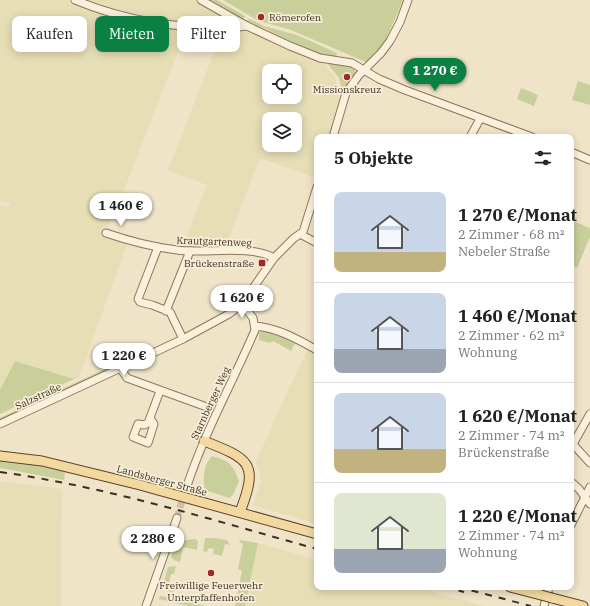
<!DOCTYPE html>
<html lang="de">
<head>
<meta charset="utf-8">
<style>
  :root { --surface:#fff; --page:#f2f2f2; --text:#222; --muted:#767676; --line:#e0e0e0; --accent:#0b8043 }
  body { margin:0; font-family:"IBM Plex Serif",serif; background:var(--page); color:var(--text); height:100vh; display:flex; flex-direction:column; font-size:15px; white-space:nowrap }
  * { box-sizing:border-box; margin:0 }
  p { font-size:13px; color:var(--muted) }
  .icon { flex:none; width:22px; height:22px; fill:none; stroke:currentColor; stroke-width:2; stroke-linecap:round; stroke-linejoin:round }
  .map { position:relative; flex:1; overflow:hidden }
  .side { position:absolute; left:314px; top:134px; width:260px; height:456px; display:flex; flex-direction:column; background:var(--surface); border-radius:8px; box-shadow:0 2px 10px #0003 }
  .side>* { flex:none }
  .hud { position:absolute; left:12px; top:16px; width:242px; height:36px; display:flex; gap:8px }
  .controls { position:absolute; left:262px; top:64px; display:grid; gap:8px }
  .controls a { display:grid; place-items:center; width:40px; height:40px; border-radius:8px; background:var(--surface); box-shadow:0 2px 10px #0003; font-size:20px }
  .price { position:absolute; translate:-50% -34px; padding:0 9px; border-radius:14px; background:#fff; color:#222; font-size:13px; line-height:26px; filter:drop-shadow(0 1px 2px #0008) }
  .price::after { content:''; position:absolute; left:50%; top:24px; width:12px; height:9px; margin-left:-6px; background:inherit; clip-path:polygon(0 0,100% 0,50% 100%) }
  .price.selected { background:var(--accent); color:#fff }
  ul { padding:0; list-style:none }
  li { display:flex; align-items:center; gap:12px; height:100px; padding:0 20px }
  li+li { border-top:1px solid var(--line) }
  li span { display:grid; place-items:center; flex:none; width:112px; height:80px; border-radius:8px; color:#555 }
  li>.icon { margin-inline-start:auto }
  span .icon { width:48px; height:48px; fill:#fffc; stroke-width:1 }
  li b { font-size:17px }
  h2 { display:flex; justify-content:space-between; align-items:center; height:48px; padding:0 20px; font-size:17px }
  .tag { padding:0 14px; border-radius:8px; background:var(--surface); box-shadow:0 2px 10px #0003; font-size:14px; line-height:36px }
  .tag.selected { background:var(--accent); color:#fff }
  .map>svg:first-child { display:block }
</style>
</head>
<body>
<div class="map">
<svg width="590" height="606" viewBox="0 0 590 606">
  <rect width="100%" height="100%" fill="#f0e4c8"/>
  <g fill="#e6deb5" fill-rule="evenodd">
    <path d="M0,0H194L256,35L322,62L335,77L339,95L338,109L329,137H317L316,178L260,158L225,248H182L207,185L168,170L225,24L189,23L128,180L105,234L128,242L79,377L74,379L15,361L0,390V206L8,207L10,203L0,201ZM269,71H295V97H269ZM269,119H295V145H269Z"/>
    <path d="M308,349L317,353V524L253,505L261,481L260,474L256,462L282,403Z"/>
    <path d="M0,481L62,489L61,606H0Z"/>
    <path d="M258,543L317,560V587H415L484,606H245Z"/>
  </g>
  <g fill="#c9cf9b">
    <path d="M206,0H217L245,16L244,18L242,20Z"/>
    <path d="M223,0H403L386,40L368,63L291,30L263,22L265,16L260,13L257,20Z"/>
    <path d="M250,19L264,26L297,35L337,53L336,58C312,54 289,43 268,30C262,26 254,26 248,22L247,20Z"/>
    <path d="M444,61L464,68L460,80L440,73Z"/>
    <path d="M327,63C334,64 361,63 354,77C350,83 346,87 343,93L339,78Z"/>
    <path d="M578,81L590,85V105L572,100Z"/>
    <path d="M521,88L538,95L534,106L517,99Z"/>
    <path d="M571,220L590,228V237L577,268L571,265Z"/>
    <path d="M261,331C273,330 285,338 295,343L291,351L273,341L270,343L259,340V333Z"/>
    <path d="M126,359V362L124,361L111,367L110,369L0,421V418Z"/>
    <path d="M15,361L74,379L0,414V390Z"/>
    <path d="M212,456C230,461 232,464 239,481L233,495L229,498L205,490C202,478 204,464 212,456Z"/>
    <path d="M0,460L41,466L65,472L64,480L0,468Z"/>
    <path d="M205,538H214L227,540L230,545L225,544L222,556L213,554L214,549L209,548L207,552L203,551Z"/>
    <path d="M195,539L198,541L197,550L183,547L180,562L174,560L171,557L178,541Z"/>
    <path d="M240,540L258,543L245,606H235L242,571L238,569L243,544L239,542Z"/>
    <path d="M176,566L174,574H171L169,583L174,584L175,582H178L176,591L173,590V592L167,591L162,587L168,567Z"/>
    <path d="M160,596L188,601L205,606H188L159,599Z"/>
  </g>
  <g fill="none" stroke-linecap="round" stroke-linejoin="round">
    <path stroke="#ccc0a6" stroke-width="7" stroke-dasharray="7 3.5" stroke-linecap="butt" d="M177,518L184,493"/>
    <g stroke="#8d765c" stroke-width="9">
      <g id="minor">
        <path d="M75,0C119,18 163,27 210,27C222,27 235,28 247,26"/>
        <path d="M201,0L247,26L290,46L320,58L352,63L379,79L405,90L532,137"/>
        <path d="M333,137L346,93L359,75L381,53L390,41L400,22L408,0"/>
        <path d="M470,137L480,119"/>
        <path d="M571,152L590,160"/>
        <path d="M106,233C129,241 153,247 177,250C205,254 250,244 274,258"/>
        <path d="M300,234L317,243"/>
        <path d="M158,247L138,299L140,302L152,305L170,312L183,339"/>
        <path d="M166,311L190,251"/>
        <path d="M255,326C278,328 297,339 317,350"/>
        <path d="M120,368L127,378L204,406"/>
        <path d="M150,418L154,424L148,443L133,437L138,424L144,425L148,423L160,391"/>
        <path d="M0,424L183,339L229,314L242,304L274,258L294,238L303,232L317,187"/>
        <path d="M571,442L590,463"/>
        <path d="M573,444L590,414"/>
        <path d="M571,482L579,489L590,504"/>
        <path d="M186,489C204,433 232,384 255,330L253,318L242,304"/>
        <path d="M571,525L590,487"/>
        <path d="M146,606L177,518"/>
        <path d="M544,606L549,587"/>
      </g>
    </g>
    <g stroke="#5b4430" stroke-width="11">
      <g id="major">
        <path d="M204,441C250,459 259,463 240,512"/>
        <path d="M0,456L42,461L140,485L317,534"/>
        <path d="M510,587L541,595"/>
        <path d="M552,598L583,606"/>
      </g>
    </g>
    <use href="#minor" stroke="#faf1dc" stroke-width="7"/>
    <use href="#major" stroke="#f3d9a0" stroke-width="9"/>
    <g stroke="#3d2e20" stroke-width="2" stroke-dasharray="7 7" stroke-linecap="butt">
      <path d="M0,472C108,487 212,520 317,549"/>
      <path d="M445,587L464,592"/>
      <path d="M458,587L531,606"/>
    </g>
    <g stroke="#5b4430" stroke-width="11" stroke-linecap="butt">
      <path id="major-bridge" d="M541,595L552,598"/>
    </g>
    <use href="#major-bridge" stroke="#f3d9a0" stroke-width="9"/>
  </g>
  <g fill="#9e2a2b" stroke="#f7eed8" stroke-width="1.5">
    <circle cx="261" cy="17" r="4"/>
    <circle cx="347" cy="77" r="4"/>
    <rect x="258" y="259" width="8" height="8" rx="2"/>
    <circle cx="211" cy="573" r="4"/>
  </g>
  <g text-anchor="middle" stroke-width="3.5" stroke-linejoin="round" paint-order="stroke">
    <g font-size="10" fill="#3d2e20" stroke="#f7eed8">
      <text x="269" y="21" text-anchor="start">Römerofen</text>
      <text x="347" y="93">Missionskreuz</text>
      <text x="254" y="267" text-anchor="end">Brückenstraße</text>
      <text x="211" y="589">Freiwillige Feuerwehr<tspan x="211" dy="12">Unterpfaffenhofen</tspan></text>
    </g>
    <g font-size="10" fill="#3d2e20" stroke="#f7eed8">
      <text transform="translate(214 241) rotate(2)" y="4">Krautgartenweg</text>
      <text transform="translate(38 396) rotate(-25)" y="4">Salzstraße</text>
      <text transform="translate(210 403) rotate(-65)" y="4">Starnberger Weg</text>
      <text transform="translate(162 480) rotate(15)" y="4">Landsberger Straße</text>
    </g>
  </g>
</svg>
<div class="controls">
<a><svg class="icon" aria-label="locate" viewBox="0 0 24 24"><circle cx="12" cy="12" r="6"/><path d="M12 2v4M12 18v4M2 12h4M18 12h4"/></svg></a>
<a><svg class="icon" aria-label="layers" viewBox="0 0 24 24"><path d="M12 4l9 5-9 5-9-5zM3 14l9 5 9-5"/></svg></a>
</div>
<b class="price selected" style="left:435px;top:92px">1 270 €</b>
<b class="price" style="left:121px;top:227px">1 460 €</b>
<b class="price" style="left:242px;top:319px">1 620 €</b>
<b class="price" style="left:124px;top:377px">1 220 €</b>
<b class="price" style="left:153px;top:560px">2 280 €</b>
<div class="hud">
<a class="tag">Kaufen</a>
<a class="tag selected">Mieten</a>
<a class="tag">Filter</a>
</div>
<section class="side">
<h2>5 Objekte<svg class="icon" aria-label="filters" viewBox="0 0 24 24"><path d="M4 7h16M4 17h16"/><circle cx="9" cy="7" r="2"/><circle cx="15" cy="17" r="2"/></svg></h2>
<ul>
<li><span style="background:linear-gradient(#c9d6e8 75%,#c2b280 0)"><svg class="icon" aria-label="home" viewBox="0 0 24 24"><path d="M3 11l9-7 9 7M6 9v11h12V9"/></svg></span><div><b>1 270 €/Monat</b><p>2 Zimmer · 68 m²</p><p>Nebeler Straße</p></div></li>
<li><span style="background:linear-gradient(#c9d6e8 70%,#9aa5b1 0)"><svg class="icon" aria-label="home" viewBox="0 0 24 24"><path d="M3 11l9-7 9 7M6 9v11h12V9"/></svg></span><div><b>1 460 €/Monat</b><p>2 Zimmer · 62 m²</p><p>Wohnung</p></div></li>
<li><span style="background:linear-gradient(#c9d6e8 70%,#c2b280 0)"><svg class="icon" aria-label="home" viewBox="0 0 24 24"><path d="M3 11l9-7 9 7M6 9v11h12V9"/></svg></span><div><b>1 620 €/Monat</b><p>2 Zimmer · 74 m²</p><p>Brückenstraße</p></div></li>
<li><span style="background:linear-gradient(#dfe7d0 70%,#9aa5b1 0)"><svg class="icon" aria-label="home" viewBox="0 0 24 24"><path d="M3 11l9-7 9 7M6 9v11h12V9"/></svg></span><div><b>1 220 €/Monat</b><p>2 Zimmer · 74 m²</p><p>Wohnung</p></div></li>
</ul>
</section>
</div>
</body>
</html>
